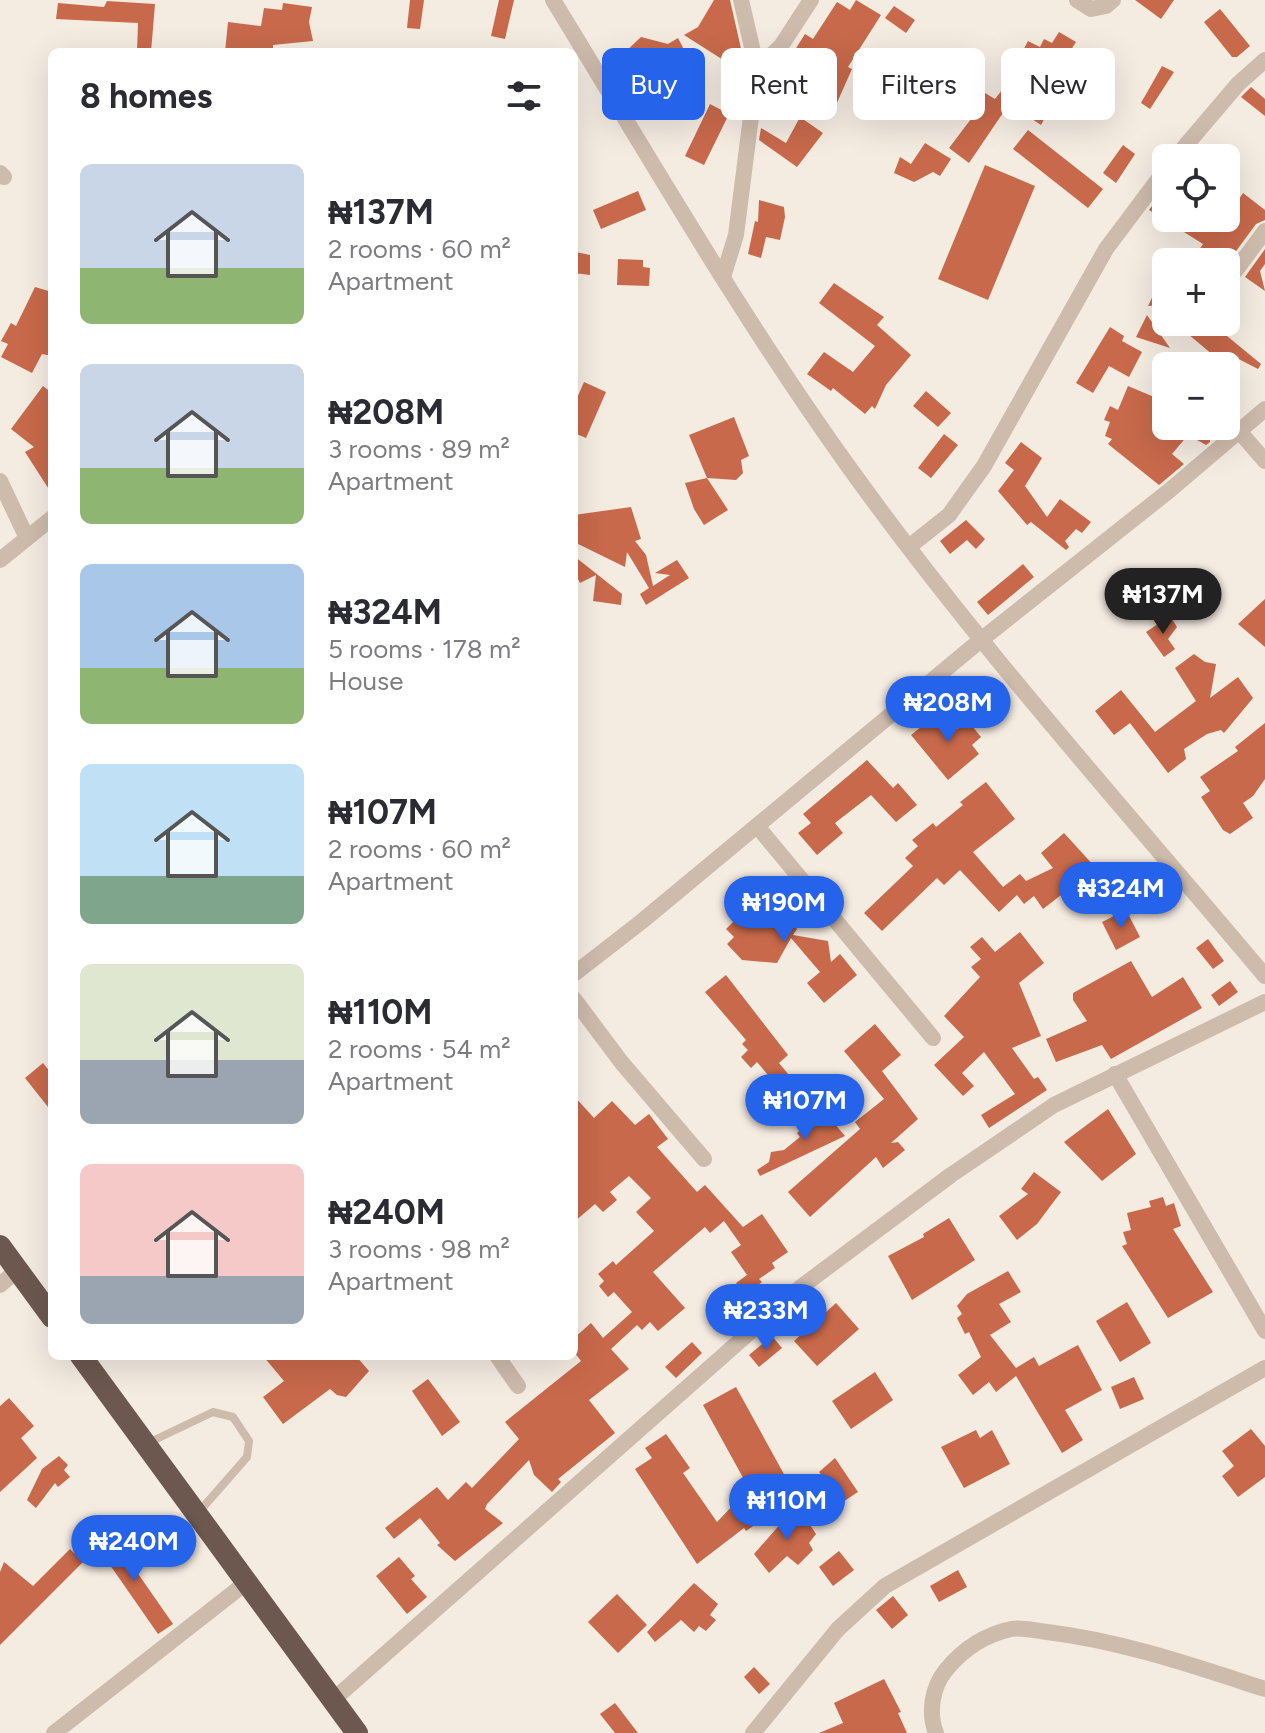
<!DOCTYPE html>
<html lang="en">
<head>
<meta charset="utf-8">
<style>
  :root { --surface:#fff; --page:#f7f7f7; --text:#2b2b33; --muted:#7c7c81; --accent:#2563eb }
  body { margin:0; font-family:Figtree,sans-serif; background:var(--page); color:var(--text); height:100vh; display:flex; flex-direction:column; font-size:30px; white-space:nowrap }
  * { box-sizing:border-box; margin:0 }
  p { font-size:26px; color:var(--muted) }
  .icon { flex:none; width:44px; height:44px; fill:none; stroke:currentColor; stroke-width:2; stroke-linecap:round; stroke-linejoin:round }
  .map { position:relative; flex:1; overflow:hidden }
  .details { position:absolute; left:48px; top:48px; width:530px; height:1312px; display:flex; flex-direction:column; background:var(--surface); border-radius:12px; box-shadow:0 8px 32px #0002 }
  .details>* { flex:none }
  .guide { position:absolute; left:602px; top:48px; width:542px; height:72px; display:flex; gap:16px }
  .controls { position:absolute; left:1152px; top:144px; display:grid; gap:16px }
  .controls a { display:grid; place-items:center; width:88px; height:88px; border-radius:12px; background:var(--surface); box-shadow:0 8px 32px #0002; font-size:40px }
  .price { position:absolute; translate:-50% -68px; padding:0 18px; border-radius:28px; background:var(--accent); color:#fff; font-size:26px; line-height:52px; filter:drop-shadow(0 2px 4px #0008) }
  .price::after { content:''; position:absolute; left:50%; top:48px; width:24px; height:18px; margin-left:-12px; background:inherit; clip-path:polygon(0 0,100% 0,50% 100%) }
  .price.active { background:#222; color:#fff }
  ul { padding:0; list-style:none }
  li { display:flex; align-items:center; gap:24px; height:200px; padding:0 32px }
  li span { display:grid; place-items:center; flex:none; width:224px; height:160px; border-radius:12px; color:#555 }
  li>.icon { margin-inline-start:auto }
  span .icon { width:96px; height:96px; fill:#fffc; stroke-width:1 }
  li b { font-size:34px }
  h2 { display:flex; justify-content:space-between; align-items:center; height:96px; padding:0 32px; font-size:34px }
  .tag { padding:0 28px; border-radius:12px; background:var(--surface); box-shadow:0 8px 32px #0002; font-size:28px; line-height:72px }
  .tag.active { background:var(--accent); color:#fff }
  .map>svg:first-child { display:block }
</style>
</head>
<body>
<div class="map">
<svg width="1265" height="1733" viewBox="0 0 1265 1733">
  <rect width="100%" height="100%" fill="#f4ebe1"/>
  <g fill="#c8694b">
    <path d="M410,0H424L420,29L407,28Z"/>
    <path d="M499,0H514L505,39L491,36Z"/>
    <path d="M714,0H730L742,53L740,61L732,57L728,63L684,35L698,27Z"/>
    <path d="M856,0L881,15L848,67L852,69L836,105L823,99L828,87L801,70L807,61L793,53L805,34L813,39L837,2L850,10Z"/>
    <path d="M1135,0H1174L1161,19Z"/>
    <path d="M107,1L155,4L151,52H137L138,23L56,19L58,3L104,7Z"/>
    <path d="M283,3L312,7L309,22L313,41L273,45V52H225L228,22L261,26L264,8L282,10Z"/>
    <path d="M894,6L915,20L906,33L885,18Z"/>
    <path d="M1220,9L1250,46L1237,57H1232L1204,22Z"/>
    <path d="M1059,32L1076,42L1065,59L1086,72L1074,90L1081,95L1066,119L1049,110L1041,125L1009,104L969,163L949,148L977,111L942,91L955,75L995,99L1002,90L1008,94L1029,61L1020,56L1028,41L1040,47L1044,39L1052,43Z"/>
    <path d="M641,37L668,44L678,38L692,65L631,96L621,75L635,67L623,54Z"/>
    <path d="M1162,66L1174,72L1150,109L1141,103Z"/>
    <path d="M1251,87L1265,99V116L1241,97Z"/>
    <path d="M710,104L729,114L704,165L685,156Z"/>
    <path d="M800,117L823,133L797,167L759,140L761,128L786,143Z"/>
    <path d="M1028,130L1103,189L1088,208L1013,149Z"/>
    <path d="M925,143L951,159L940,176L933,172L914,182L894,173L900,157L911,164Z"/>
    <path d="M1123,145L1135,154L1116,183L1103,173Z"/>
    <path d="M985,165L1035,186L988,300L938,279Z"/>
    <path d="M638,191L646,210L601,229L593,210Z"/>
    <path d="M1243,193L1265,210V220L1256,224L1228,262H1191L1203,244L1149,210L1161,194L1166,198V218H1226Z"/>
    <path d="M759,200L784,207L785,217L780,240L766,237L761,258L748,254L755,221L758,222Z"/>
    <path d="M1265,249V264L1260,271L1265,291L1245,277Z"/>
    <path d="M576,252L590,255V275L574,273Z"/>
    <path d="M618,259L643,260V267L650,268L649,286L617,285Z"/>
    <path d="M1166,269V300L1164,305L1148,306Z"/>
    <path d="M834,283L884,317L877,325L911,355L886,385L875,409L872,406L865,414L833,388L831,391L807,374L824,352L853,372L875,346L819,303Z"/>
    <path d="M35,287L52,292V356L42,354L32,373L1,357L8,344L1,341L11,323L16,326Z"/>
    <path d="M1147,315L1170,348L1136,337Z"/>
    <path d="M1199,322H1210L1261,364L1258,369L1229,354L1226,366L1188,334Z"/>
    <path d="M1110,327L1124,336L1122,341L1142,352L1129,377L1109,366L1093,393L1076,383Z"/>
    <path d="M584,382L606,392L586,438L574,433V405Z"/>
    <path d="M43,386L52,393V494L25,452L34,447L11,429Z"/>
    <path d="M1128,386L1166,402V426H1204L1210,429V442L1206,445L1188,435L1172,454L1184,464L1159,485L1108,444L1112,439L1105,436L1110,422L1104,420L1110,406L1118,410Z"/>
    <path d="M926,391L951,413L938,427L913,406Z"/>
    <path d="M734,417L749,456L741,460L743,473L736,480L707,478L728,510L704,525L694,509L685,483L707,478L689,435Z"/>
    <path d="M944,434L958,445L931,478L918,468Z"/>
    <path d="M1021,442L1042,458L1025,486L1047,517L1060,499L1091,522L1082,533L1076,529L1065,541L1069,547L1066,550L1031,522L1027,525L998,491L1014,470L1005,463Z"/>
    <path d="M631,507L641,539L635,541L646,555L653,586L670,575L655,573L677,560L689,578L646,605L640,594L649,588L627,552L625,567L574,542V515Z"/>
    <path d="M966,520L985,539L976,549L967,540L950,554L940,541Z"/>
    <path d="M574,556L622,594L621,605L593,601L596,575L580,583L574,571Z"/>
    <path d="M1023,564L1034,577L988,615L977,602Z"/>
    <path d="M1265,599V647L1238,624Z"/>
    <path d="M1170,616L1177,627L1168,639L1175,649L1164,657L1146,632Z"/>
    <path d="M1194,654L1205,662L1216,664L1210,698L1238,677L1253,698L1224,733L1221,730L1207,734L1184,749L1186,759L1168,773L1130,723L1114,735L1095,711L1121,690L1155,732L1196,701L1175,668Z"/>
    <path d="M942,710L957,729L968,721L981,737L972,745L979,754L948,780L911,735Z"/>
    <path d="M1265,723V779L1253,796L1243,803L1253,818L1230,834L1223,830L1201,797L1210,791L1200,777L1238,751L1235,747Z"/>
    <path d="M867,760L893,788L898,783L917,805L896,822L871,795L835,823L843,833L817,855L798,833L811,823L803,814Z"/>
    <path d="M986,782L1015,819L973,852L1003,887L1020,874L1026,881L1053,868L1041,853L1064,833L1095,867L1078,882L1080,886L1065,892L1043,909L1034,896L1024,904L1017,895L999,912L960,870L944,885L937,878L882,931L864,913L913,866L905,858L918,846L912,840L933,823L936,827L963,805L960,802Z"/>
    <path d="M747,891L763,907L770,901L774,904L778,900L788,910L783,914L797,929L793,935L828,941L831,962L840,954L857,975L824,1003L807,983L820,972L791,938L777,963L742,960L727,944L734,937L726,929L739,916L731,908Z"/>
    <path d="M1126,910L1140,937L1116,950L1102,922Z"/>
    <path d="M1020,932L1044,963L1019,983L1041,1036L1012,1048L1034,1079L1038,1077L1047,1090L989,1128L981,1115L1015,1094L984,1052L962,1073L974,1086L963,1096L934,1065L964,1037L944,1016L980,977L971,967L981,959L970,947L982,937L995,952Z"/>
    <path d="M1208,939L1224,961L1213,969L1196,948Z"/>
    <path d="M1131,961L1152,997L1183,977L1202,1008L1111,1059L1102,1045L1056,1062L1046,1039L1087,1021L1073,1000V993Z"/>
    <path d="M726,975L788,1055L779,1063L804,1093L788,1106L771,1085L774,1082L757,1062L751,1068L741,1057L748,1050L742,1044L746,1040L705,992Z"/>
    <path d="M1230,981L1238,992L1219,1006L1211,995Z"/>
    <path d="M875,1024L901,1055L882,1071L918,1119L891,1143L898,1142L905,1150L883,1168L876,1157L810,1217L788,1192L860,1129L855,1122L884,1099L844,1051Z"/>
    <path d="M43,1063L52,1074V1112L25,1078Z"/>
    <path d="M574,1096L594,1118L612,1101L635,1125L649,1114L668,1139L657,1147L697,1192L705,1185L743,1227L762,1214L788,1252L772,1263L775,1268L759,1279L762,1282L745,1295L736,1283L747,1275L731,1252L741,1245L724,1221L710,1233L705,1227L653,1272L685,1308L658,1331L650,1322L642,1330L637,1325L611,1349L629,1369L589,1400L615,1433L558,1479L561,1482L552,1492L534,1475L529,1460L487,1504L485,1509L503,1523L455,1561L437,1545L440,1543L420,1518L394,1539L385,1528L437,1487L448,1500L466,1482L472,1488L519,1439L505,1422L581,1361L574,1352V1338L591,1323L603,1338L632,1312L614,1292L608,1297L599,1286L604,1281L598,1274L613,1261L616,1265L654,1231L636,1212L651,1198L629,1176L610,1192L617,1200L603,1212L595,1204L574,1222Z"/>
    <path d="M1108,1109L1136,1154L1102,1181L1064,1142Z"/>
    <path d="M823,1110L845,1136L760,1176L757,1170L769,1162L771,1152L784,1150L800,1137L797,1133Z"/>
    <path d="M1034,1172L1061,1192L1037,1224L1017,1240L999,1216L1028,1194L1021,1189Z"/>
    <path d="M1163,1197L1166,1206L1174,1203L1181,1226L1173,1229L1213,1292L1168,1318L1122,1246L1127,1244L1123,1232L1131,1230L1127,1213L1151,1207L1149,1201Z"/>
    <path d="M949,1218L975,1260L912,1300L888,1256L924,1237L923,1234Z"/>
    <path d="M1008,1271L1021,1292L999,1304L1011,1322L990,1335L1016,1368L1034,1357L1039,1366L1078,1345L1102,1390L1065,1410L1083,1440L1062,1453L1016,1376L996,1392L989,1382L973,1395L958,1375L981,1357L969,1332L965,1334L957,1318L962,1314L957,1306L967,1294Z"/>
    <path d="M1127,1302L1151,1343L1120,1362L1096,1321Z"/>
    <path d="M836,1303L859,1329L817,1366L794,1341Z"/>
    <path d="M772,1336L782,1348L759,1367L749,1355Z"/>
    <path d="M692,1342L702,1353L676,1378L665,1367Z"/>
    <path d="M263,1356H356L369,1371L346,1397L337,1395L330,1389L283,1424L263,1397L284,1381Z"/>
    <path d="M875,1372L893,1400L851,1429L832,1401Z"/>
    <path d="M1134,1377L1144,1399L1120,1409L1111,1387Z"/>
    <path d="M428,1379L460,1422L442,1436L412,1391Z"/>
    <path d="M736,1387L785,1476L752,1494L703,1405Z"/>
    <path d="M9,1398L34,1426L21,1438L37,1458L0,1492V1406Z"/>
    <path d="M1251,1429L1265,1446V1477L1238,1497L1222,1476L1234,1466L1222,1451Z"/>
    <path d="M976,1430L980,1438L992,1430L1010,1464L964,1488L941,1447Z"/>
    <path d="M666,1434L690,1468L683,1473L717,1522L740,1498L762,1520L746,1531L744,1528L697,1564L635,1469L652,1458L645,1448Z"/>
    <path d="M59,1456L68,1465L64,1470L70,1477L58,1487L55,1483L36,1508L27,1500L42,1469Z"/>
    <path d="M835,1458L858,1492L832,1509L817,1487L826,1481L819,1472Z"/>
    <path d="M797,1505L816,1534L809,1543L813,1550L798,1565L787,1556L769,1573L754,1554Z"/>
    <path d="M109,1532L173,1624L158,1634L94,1542Z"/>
    <path d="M70,1549L83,1562L0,1645V1572L4,1562L33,1586Z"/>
    <path d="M839,1551L854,1570L833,1586L819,1567Z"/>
    <path d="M399,1557L415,1576L411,1579L427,1597L407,1614L376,1576Z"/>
    <path d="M958,1570L967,1587L939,1602L930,1586Z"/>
    <path d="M694,1583L718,1604L710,1615L716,1620L706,1631L699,1626L694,1632L681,1620L655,1642L647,1632Z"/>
    <path d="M617,1594L647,1625L618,1653L588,1622Z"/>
    <path d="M893,1596L908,1615L892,1629L876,1610Z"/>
    <path d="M754,1667L770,1684L759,1694L744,1677Z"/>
    <path d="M884,1679L901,1712L898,1713L907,1733H819L843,1723L834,1703Z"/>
    <path d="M615,1703L638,1733H615L600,1714Z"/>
  </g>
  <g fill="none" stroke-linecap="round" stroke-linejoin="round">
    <path stroke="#cdbbac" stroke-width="8" d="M146,1444L213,1412L233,1417L249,1441L247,1457L198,1513"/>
    <g stroke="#cdbbac" stroke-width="16">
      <path d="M553,0C648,155 740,315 846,463C974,642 1123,807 1265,976"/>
      <path d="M1077,0L1091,9L1106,6L1113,0"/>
      <path d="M757,69L781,46L811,0"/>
      <path d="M1175,158L1238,84L1265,60"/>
      <path d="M0,173L4,177"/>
      <path d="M1236,270L1265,231"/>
      <path d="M723,277L736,235L757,69L741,0"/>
      <path d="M1239,431L1265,461"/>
      <path d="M0,481L27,538"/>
      <path d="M910,546L949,515L984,466L1106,249L1166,169"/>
      <path d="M0,560L52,518"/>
      <path d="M757,826L933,1038"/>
      <path d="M574,974L641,922L982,639L1170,490L1265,409"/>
      <path d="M574,999L622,1063L704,1159"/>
      <path d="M1115,1074L1265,1331"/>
      <path d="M0,1285L17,1270"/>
      <path d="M497,1356L518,1386"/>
      <path d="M333,1700L801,1287L951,1175L1054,1105L1265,1002"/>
      <path d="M54,1733L247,1582"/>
      <path d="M753,1733L838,1629L885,1586L1265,1368"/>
      <path d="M936,1733C928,1713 932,1687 946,1670C963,1649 984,1635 1011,1629C1022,1627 1036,1631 1047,1632C1122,1641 1194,1666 1265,1689"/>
    </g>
    <g stroke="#6c584f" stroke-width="22">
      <path d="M0,1246L52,1317"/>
      <path d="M81,1356L357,1733"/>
    </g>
  </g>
</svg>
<div class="controls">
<a><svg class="icon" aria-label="locate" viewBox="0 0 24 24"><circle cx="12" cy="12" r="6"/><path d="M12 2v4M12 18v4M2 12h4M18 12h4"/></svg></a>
<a>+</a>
<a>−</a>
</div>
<b class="price active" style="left:1163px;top:636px">₦137M</b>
<b class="price" style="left:948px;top:744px">₦208M</b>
<b class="price" style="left:1121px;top:930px">₦324M</b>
<b class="price" style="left:784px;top:944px">₦190M</b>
<b class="price" style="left:805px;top:1142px">₦107M</b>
<b class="price" style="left:766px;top:1352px">₦233M</b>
<b class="price" style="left:787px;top:1542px">₦110M</b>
<b class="price" style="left:134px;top:1583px">₦240M</b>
<div class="guide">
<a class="tag active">Buy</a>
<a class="tag">Rent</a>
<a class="tag">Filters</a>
<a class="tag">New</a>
</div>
<section class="details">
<h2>8 homes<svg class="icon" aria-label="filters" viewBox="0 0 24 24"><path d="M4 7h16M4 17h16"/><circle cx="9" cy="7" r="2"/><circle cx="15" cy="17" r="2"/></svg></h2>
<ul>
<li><span style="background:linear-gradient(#c9d6e8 65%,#8fb573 0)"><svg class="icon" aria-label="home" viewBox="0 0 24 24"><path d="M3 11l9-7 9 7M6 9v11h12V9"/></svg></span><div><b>₦137M</b><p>2 rooms · 60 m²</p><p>Apartment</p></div></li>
<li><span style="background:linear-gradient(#c9d6e8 65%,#8fb573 0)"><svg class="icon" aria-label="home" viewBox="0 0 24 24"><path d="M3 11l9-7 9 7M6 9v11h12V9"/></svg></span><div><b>₦208M</b><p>3 rooms · 89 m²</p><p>Apartment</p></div></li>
<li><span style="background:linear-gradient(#a9c7e8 65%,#8fb573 0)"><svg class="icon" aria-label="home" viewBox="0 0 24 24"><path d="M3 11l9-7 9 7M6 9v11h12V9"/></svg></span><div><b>₦324M</b><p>5 rooms · 178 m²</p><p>House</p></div></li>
<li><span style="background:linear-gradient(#bfe0f5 70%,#7fa58c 0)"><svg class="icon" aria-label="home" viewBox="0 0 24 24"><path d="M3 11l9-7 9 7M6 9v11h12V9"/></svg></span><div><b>₦107M</b><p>2 rooms · 60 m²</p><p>Apartment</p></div></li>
<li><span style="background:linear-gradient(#dfe7d0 60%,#9aa5b1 0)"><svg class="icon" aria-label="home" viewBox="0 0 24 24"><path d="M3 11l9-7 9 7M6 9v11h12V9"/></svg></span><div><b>₦110M</b><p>2 rooms · 54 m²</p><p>Apartment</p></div></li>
<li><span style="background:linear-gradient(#f6c9c9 70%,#9aa5b1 0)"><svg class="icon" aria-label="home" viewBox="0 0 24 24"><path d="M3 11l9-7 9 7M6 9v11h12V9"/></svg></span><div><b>₦240M</b><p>3 rooms · 98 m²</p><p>Apartment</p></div></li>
</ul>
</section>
</div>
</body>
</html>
